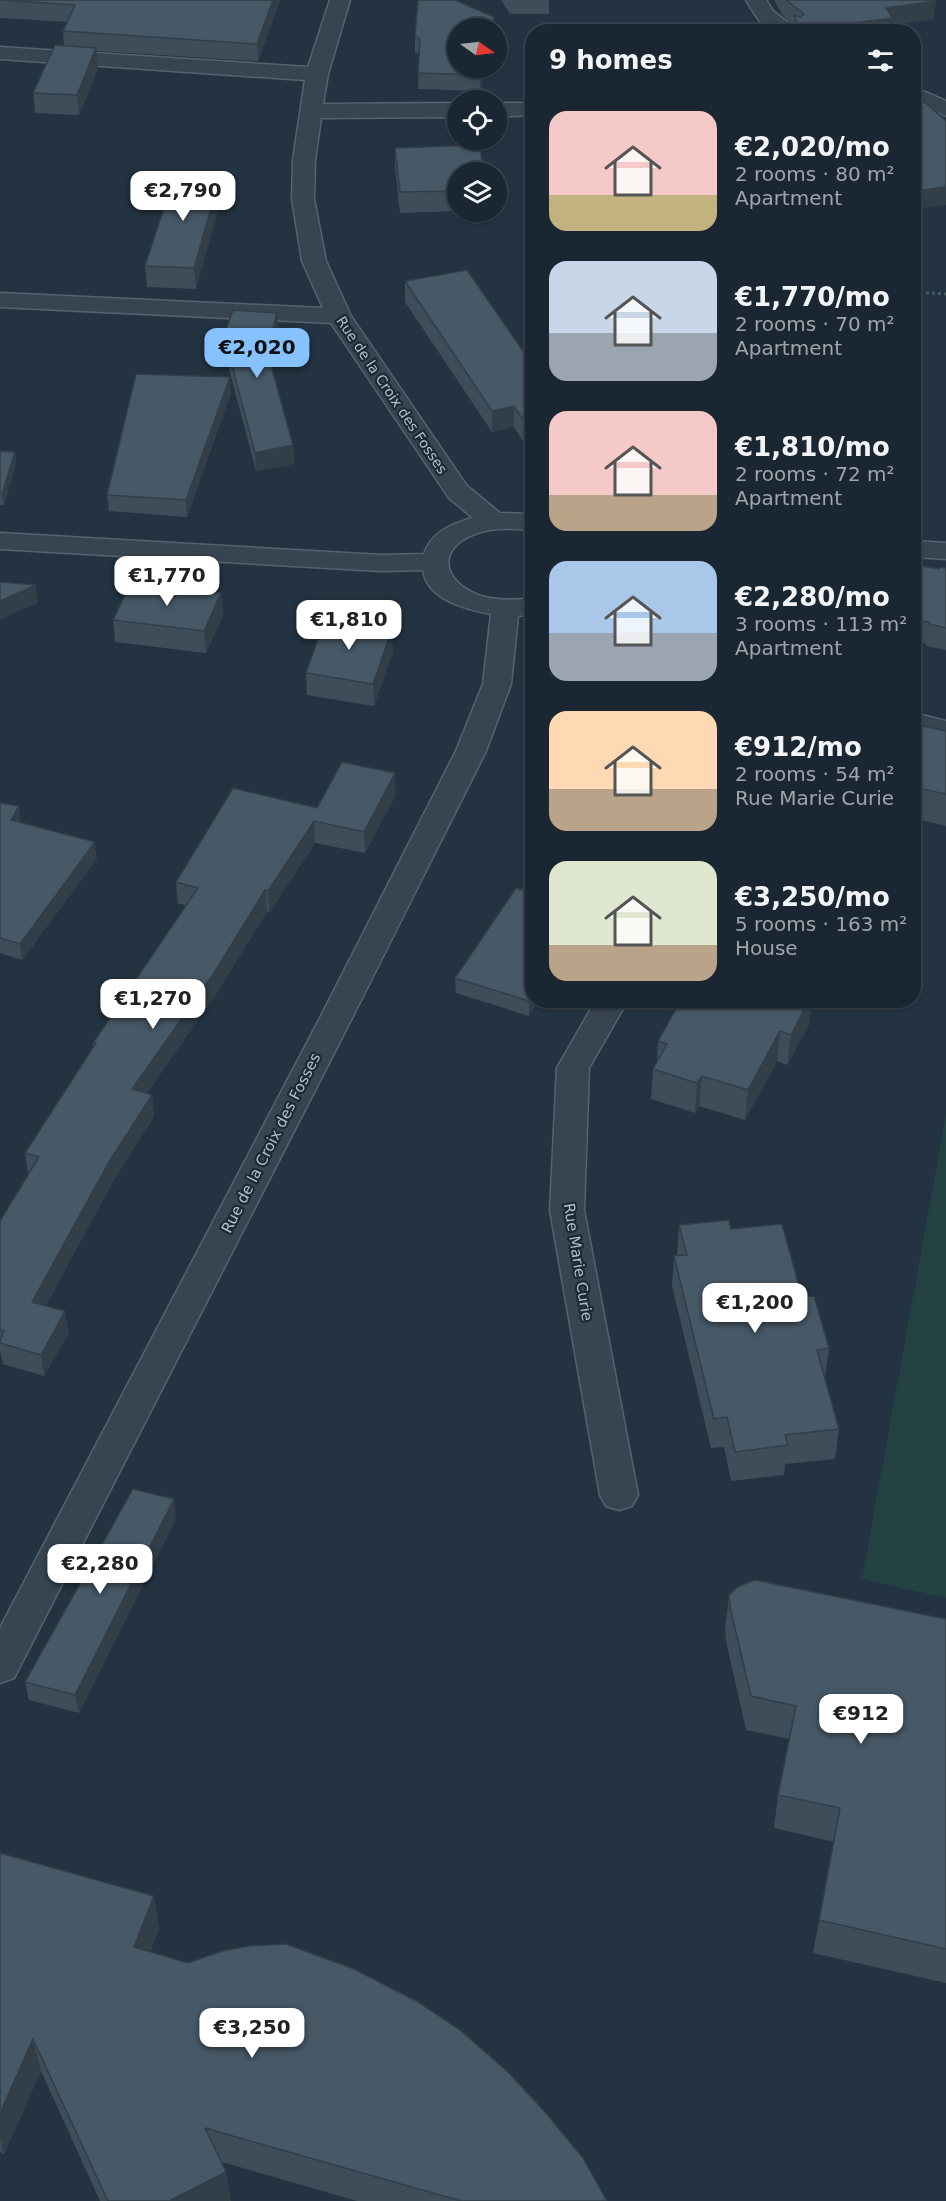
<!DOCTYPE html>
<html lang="en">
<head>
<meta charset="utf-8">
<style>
  :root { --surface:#1a2631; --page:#27323d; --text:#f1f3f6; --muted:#9fa5ab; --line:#38434d; --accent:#86c2ff }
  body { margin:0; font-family:"DejaVu Sans",sans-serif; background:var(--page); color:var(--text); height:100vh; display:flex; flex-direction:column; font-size:22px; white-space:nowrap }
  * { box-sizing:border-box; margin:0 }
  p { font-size:20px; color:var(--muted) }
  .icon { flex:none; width:33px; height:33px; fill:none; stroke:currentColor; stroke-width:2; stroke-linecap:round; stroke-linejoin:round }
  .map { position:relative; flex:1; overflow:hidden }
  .drawer { position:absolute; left:525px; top:24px; width:396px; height:984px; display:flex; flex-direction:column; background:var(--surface); border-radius:24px; box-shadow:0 2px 4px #0004,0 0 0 2px var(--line) }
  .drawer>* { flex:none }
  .needle { width:39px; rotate:104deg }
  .tools { position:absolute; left:447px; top:18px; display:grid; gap:12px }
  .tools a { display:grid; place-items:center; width:60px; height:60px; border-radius:50%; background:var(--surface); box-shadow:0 2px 4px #0004,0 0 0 2px var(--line); font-size:30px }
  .price { position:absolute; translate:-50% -51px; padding:0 14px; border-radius:12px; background:#fff; color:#222; font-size:20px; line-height:39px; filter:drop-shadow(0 2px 3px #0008) }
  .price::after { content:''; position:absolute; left:50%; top:36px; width:18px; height:14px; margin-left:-9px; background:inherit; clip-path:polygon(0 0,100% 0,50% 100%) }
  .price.current { background:var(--accent); color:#111 }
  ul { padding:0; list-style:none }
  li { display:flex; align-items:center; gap:18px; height:150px; padding:0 24px }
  li span { display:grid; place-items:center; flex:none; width:168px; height:120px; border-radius:18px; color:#555 }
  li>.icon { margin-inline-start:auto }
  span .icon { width:72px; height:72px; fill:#fffc; stroke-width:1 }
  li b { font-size:26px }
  h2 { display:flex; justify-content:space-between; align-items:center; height:72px; padding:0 24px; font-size:26px }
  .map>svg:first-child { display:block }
</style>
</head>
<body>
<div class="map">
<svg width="946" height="2201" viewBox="0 0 946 2201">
  <rect width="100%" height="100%" fill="#233341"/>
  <path fill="#254242" d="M946,1115V1598L862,1579Z"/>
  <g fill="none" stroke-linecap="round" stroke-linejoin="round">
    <g stroke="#55636e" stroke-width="3">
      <g id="minor">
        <path d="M330,0H350L328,74L323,104L458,103V117L321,118L315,160L314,199L326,261L351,316L467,486L500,513L532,514V530C516,529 498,527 481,532C436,545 439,581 481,596C498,601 516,600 532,598V614L518,616L511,684L486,751L352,1018L14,1678L0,1683V1628L320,1018L456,751L483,684L491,614C466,609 427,600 423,570L381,571L0,549V533L381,555L424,554C431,532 453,523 473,518L449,498L331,323L0,307V293L323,308L302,261L292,199L293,160L305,80L0,59V47L308,67Z"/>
        <path d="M746,0H766L773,11L800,32C767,32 763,29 746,0Z"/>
        <path d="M914,87L946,101V116L914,102Z"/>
        <path d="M496,103H532V115L496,117Z"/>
        <path d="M914,541L946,543V559L914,557Z"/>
        <path d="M914,713L946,721V739L914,731Z"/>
        <path d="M596,1000H628L589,1068L584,1210L638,1495L632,1506L619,1510L606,1506L600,1495L550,1210L557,1068Z"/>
      </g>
    </g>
    <path stroke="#435e5e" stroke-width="3" stroke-dasharray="3 3" stroke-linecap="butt" d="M914,292L946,294"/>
    <use href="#minor" fill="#384551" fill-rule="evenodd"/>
  </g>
  <g fill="#3d4d59">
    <path d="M0,0H280L258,61L97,51L98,68L79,115L35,113L33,93L64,46L63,31L67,22L0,18Z"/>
    <path d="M501,0H549V14H510Z"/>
    <path d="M774,0H935L934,19L892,25L793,27V24L783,16Z"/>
    <path d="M494,17V28H458V68H486L480,91L418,89L419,54L415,52V35Z"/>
    <path d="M395,148L458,172V211L400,213L395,168Z"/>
    <path d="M220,177L222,197L196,289L147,287L145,266Z"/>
    <path d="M405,281L532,364V455L514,427L492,432L405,302Z"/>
    <path d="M278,331L270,362L293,445L294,464L256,471L225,354L224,335Z"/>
    <path d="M231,393L187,517L109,511L107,495Z"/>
    <path d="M0,451L15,452L16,463L4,505H0Z"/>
    <path d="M946,568V650L926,646V644L914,642V591L939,569Z"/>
    <path d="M221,593L223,615L206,653L115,642L113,620Z"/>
    <path d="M393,651L374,706L307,695L306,673Z"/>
    <path d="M914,724L946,731V826L914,818Z"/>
    <path d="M396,795L365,853L315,843L269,913L267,912L216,994L147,1093L152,1095L154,1116L112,1183L46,1305L69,1332L44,1376L3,1364L0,1351V1221L28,1174L25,1153L93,1047V1043L186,905L178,904L176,882L317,808Z"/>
    <path d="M0,803L21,822V823L97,859L22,960L0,953Z"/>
    <path d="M455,978L532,1000H538L529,1016L456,993Z"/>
    <path d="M681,1000H812L809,1025L787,1065L777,1061L745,1120L699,1106L695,1113L651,1099L653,1069L657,1062L658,1041Z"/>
    <path d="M679,1225L731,1229L802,1297L829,1348L825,1378L839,1429L835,1459L785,1464L784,1475L731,1481L724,1447L711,1448L672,1286L674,1256H677Z"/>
    <path d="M176,1518L79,1713L29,1700L25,1682Z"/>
    <path d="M729,1595L946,1619V1983L813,1953L834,1842L774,1828L778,1795L789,1739L746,1730L726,1641L725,1630Z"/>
    <path d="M0,1853L154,1896L159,1929L150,1952L607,2201H357L222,2162L226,2172L231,2201H100L41,2071L4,2154L0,2152Z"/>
  </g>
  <g fill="#323e48">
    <path d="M273,0H280L258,61L257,44Z"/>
    <path d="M936,1L934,19L892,25L891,32H809V29L886,8Z"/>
    <path d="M96,48L98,68L79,115L77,95Z"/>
    <path d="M482,68H486L480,91V75Z"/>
    <path d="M220,177L222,197L196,289L194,268Z"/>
    <path d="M946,187V205L914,209V191Z"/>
    <path d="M277,313L278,331L268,370L267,351Z"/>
    <path d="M230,377L231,393L187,517L186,500Z"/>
    <path d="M514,406V427L492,432V411Z"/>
    <path d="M293,445L294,464L256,471L255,453Z"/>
    <path d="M15,452L16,463L4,505L2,494Z"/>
    <path d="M36,585L38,603L0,620V601Z"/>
    <path d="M221,593L223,615L206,653L204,631Z"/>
    <path d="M392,629L393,651L374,706L373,684Z"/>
    <path d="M395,773L396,795L365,853L364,832Z"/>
    <path d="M19,806L21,822L13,837L11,820Z"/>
    <path d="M314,821L315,843L269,913L268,891Z"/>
    <path d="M95,842L97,859L22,960L20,944Z"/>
    <path d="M265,890L267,912L216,994L134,1111L132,1089Z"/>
    <path d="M532,996V1000H538L529,1016V1001Z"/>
    <path d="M809,1000H812L809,1025L787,1065L791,1035Z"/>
    <path d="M780,1031L777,1061L745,1120L748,1090Z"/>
    <path d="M702,1076L699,1106L695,1113L697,1083Z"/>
    <path d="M152,1095L154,1116L112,1183L36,1323L32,1302L109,1162Z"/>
    <path d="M65,1311L69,1332L44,1376L41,1355Z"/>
    <path d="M174,1499L176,1518L79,1713L75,1695Z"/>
    <path d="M154,1896L159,1929L139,1980L134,1947Z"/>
    <path d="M33,2039L41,2071L4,2154L0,2138V2113Z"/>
    <path d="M226,2172L231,2201H169Z"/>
  </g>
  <g fill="#475967" stroke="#323e48" stroke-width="1.5">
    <path d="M0,0H273L257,44L63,31L75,5Z"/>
    <path d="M418,0H455L494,17L491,28H458V68H482L480,75L418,73L420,39L415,35Z"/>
    <path d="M786,0H935L936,1L886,8L893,18L809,29L814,32H732L799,26L794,16L801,17L804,14Z"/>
    <path d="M55,45L96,48L77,95L33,93Z"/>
    <path d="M914,93L946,121V187L914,191Z"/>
    <path d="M480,145L483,172H458V191L400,192L395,148Z"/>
    <path d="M175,174L220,177L194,268L145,266Z"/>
    <path d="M467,270L532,364V433L514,406L492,411L405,281Z"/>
    <path d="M233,310L277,313L267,351L293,445L255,453L224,335Z"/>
    <path d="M136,374L230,377L186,500L107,495Z"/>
    <path d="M0,451L15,452L2,494H0Z"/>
    <path d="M923,566L939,569L940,567L946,568V628L929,624V622L914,619V591Z"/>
    <path d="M0,582L36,585L0,601Z"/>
    <path d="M131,582L221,593L204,631L113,620Z"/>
    <path d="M325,619L392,629L373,684L306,673Z"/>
    <path d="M914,724L946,731V794L914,787Z"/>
    <path d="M342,762L395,773L364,832L314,821L268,891L265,890L214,973L132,1089L152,1095L109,1162L32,1302L65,1311L41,1355L0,1343V1341L4,1331L0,1330V1221L39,1157L25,1153L96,1043H93L198,888L176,882L233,788L317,808Z"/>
    <path d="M0,803L19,806L11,820L95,842L20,944L0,938Z"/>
    <path d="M532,867V996L529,1001L455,978L516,888L522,890Z"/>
    <path d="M681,1000H809L791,1035L780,1031L748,1090L702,1076L697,1083L653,1069L667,1044L658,1041Z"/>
    <path d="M729,1220L731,1229L782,1224L802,1297L814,1296L829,1348L817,1350L839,1429L785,1435L788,1445L735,1452L727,1417L714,1419L674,1256L687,1255L679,1225Z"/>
    <path d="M133,1489L174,1499L75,1695L25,1682Z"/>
    <path d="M754,1580L765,1582L946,1619V1949L819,1920L840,1808L778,1795L796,1706L751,1696L730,1607L729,1595L738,1587Z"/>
    <path d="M0,1853L154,1896L134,1947L188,1963L222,1951L249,1946L286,1944L354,1969L418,2002L460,2030L508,2072L545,2112L583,2158L607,2201H461L205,2128L226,2172L169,2201H108L33,2039L0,2113Z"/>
  </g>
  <g text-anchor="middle" stroke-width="4.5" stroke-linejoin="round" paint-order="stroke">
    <g font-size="14" fill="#b4c0cb" stroke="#1c2a36">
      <text transform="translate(392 395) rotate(56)" y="5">Rue de la Croix des Fosses</text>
    </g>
    <g font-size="15" fill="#b4c0cb" stroke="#1c2a36">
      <text transform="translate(271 1143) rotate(-63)" y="5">Rue de la Croix des Fosses</text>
      <text transform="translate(578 1262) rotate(81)" y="5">Rue Marie Curie</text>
    </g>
  </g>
</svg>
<div class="tools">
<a><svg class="needle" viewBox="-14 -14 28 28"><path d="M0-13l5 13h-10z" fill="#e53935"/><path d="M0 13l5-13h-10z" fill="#9fa5ab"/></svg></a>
<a><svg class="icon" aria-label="locate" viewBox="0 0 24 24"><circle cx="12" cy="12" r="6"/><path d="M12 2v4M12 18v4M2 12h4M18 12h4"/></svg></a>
<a><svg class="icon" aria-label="layers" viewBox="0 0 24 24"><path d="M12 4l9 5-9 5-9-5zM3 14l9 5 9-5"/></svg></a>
</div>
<b class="price" style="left:183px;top:222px">€2,790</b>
<b class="price current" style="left:257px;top:379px">€2,020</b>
<b class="price" style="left:167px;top:607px">€1,770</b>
<b class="price" style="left:349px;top:651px">€1,810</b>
<b class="price" style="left:153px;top:1030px">€1,270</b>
<b class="price" style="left:755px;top:1334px">€1,200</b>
<b class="price" style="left:100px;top:1595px">€2,280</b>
<b class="price" style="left:861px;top:1745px">€912</b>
<b class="price" style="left:252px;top:2059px">€3,250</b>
<section class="drawer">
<h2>9 homes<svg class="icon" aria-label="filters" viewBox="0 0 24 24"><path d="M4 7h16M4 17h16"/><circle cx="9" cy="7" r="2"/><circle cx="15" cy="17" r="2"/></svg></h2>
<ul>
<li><span style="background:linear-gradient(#f6c9c9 70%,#c2b280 0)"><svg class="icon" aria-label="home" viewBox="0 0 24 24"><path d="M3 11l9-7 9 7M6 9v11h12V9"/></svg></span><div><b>€2,020/mo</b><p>2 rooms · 80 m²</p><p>Apartment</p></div></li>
<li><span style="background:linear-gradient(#c9d6e8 60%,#9aa5b1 0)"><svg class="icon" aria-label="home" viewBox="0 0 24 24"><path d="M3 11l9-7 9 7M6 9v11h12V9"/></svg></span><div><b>€1,770/mo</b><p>2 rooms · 70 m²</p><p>Apartment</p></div></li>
<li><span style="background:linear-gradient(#f6c9c9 70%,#b9a48a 0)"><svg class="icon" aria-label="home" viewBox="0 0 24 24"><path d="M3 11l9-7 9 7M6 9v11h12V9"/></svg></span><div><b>€1,810/mo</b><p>2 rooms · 72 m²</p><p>Apartment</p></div></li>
<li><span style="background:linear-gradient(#a9c7e8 60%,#9aa5b1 0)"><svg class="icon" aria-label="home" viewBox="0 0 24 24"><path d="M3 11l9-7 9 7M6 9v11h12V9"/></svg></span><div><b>€2,280/mo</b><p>3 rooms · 113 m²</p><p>Apartment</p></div></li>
<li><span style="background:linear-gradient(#ffd9b3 65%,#b9a48a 0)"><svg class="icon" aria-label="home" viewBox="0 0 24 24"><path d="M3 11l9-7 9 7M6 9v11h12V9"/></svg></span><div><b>€912/mo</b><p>2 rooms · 54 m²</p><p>Rue Marie Curie</p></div></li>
<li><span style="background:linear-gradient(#dfe7d0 70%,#b9a48a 0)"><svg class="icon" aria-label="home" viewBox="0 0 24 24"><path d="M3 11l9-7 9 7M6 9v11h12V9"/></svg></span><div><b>€3,250/mo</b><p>5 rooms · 163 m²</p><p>House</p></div></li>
</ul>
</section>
</div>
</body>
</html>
